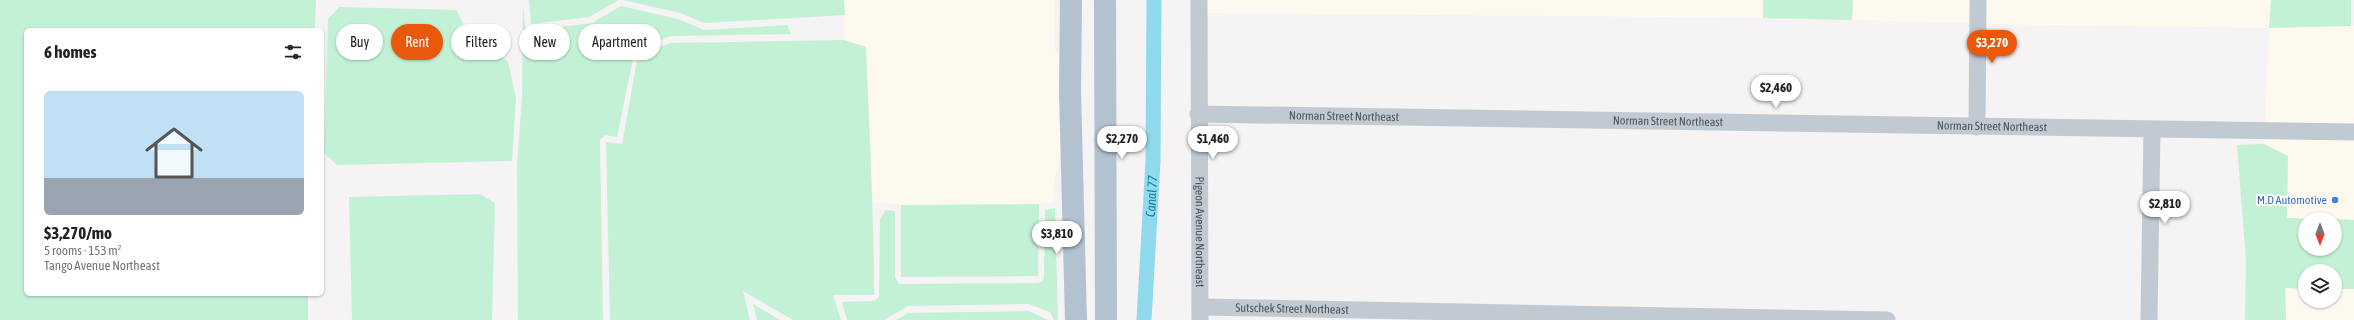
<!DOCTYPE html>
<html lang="en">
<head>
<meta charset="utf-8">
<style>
  :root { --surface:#fff; --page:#f6f6f6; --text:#222; --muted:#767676; --line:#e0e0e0; --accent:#ea580c }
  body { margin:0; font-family:"Asap Condensed",sans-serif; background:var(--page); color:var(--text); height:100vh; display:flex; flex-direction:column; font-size:15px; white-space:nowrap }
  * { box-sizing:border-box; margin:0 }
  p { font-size:13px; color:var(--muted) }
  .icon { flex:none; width:22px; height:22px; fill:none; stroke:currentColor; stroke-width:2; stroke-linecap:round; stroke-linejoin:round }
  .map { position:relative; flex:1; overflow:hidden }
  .sheet { position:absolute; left:24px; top:28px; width:300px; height:268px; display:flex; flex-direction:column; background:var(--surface); border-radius:6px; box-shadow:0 1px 3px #0004 }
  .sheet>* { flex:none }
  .top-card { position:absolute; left:336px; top:24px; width:380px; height:36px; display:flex; gap:8px }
  .needle { width:26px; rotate:180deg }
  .fabs { position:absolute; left:2298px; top:212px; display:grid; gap:8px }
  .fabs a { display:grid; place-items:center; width:44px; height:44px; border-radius:50%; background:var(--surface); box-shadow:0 1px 3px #0004; font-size:20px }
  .price { position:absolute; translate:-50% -34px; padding:0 9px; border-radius:14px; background:#fff; color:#222; font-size:13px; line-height:26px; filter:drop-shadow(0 1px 2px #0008) }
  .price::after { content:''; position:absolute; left:50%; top:24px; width:12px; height:9px; margin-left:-6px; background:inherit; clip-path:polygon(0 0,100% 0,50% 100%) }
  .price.on { background:var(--accent); color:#fff }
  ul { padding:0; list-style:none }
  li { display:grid; align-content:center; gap:8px; height:212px; padding:0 20px }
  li+li { border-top:1px solid var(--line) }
  li span { display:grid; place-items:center; height:124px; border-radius:6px; color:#555 }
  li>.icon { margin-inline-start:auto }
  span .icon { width:72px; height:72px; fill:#fffc; stroke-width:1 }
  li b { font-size:17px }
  h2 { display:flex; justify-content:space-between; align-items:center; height:48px; padding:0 20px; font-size:17px }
  .pill { padding:0 14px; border-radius:18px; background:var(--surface); box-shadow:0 1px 3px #0004; font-size:14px; line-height:36px }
  .pill.on { background:var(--accent); color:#fff }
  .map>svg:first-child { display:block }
</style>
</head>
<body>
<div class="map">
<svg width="2354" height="320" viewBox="0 0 2354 320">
  <rect width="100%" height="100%" fill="#f5f3f3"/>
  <g fill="#fdf9ef" fill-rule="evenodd">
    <path d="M844,0H1055L1054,47L1061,57V150L1053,188L1054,202L1039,204L901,205L872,202L866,47L844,40Z"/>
    <path d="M1205,0H1763V18L1205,13Z"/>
    <path d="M1853,0H1971V23L1852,20Z"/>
    <path d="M1984,0H2271L2269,28L2354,26V320H2286L2288,157L2264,144L2269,28L1984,24ZM2305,219H2335V249H2305ZM2305,271H2335V301H2305Z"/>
  </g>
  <g fill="#c3f1d5">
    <path d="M0,0H316L315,30H26V294H308V320H0Z"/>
    <path d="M529,0H619L589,17L531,24Z"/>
    <path d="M623,0H844L845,15L704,23L680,13Z"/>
    <path d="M1763,0H1853L1852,20L1763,18Z"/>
    <path d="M2271,0H2351V26L2269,28Z"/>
    <path d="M523,5L525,26L529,31L592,23L621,6L678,19L704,30L787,25L791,34L671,36L635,49L617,137L605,135L600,140L603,320H518L517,165L522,98Z"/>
    <path d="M339,7L456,10L472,40L508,61L516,98L512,161L337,165L324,153L328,19Z"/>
    <path d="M844,40L866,47C869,130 874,212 874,295H833L841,320H793L743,291L750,320H610L606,142L622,144L638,55L671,43Z"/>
    <path d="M2264,144L2288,156L2287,218L2324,219H2305V249H2335V219L2354,220V289H2335V271H2305V289L2285,288L2286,320H2245L2246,260L2237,145Z"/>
    <path d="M480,194L495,203L492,320H352L349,197Z"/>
    <path d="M1039,204L1038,276L901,277V205Z"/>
    <path d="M1055,208L1058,320H1054L1050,312L1028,304L908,306L884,320H847L842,302L874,301L879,297L880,219L886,210L895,211V277L899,284L1038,283L1043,281L1044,276L1045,210Z"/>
    <path d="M753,304L780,320H757Z"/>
    <path d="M1029,311L1048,320H896L908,313Z"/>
  </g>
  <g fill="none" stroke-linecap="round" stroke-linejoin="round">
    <path stroke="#90daee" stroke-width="15" id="s1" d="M1144,320L1153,161L1154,0"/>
    <g stroke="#c1cad2" stroke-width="17">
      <path id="s2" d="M1199,0L1200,320"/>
      <path id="s3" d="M1198,114L2354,132"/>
      <path d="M1977,127L1978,0"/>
      <path id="s4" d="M1200,307L1887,320"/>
      <path d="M2149,320L2152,130"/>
    </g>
    <g stroke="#b3c2d1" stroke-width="22">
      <path d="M1071,0L1070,92L1076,320"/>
      <path d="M1105,0L1106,320"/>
    </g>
  </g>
  <circle fill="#3f7fe0" stroke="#fff" stroke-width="1.5" cx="2335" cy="200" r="4"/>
  <g text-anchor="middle" stroke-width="4" stroke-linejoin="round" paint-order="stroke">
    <g font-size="12" fill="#4a5661" stroke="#fff">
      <text dy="4" stroke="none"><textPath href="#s3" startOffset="146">Norman Street Northeast</textPath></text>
      <text dy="4" stroke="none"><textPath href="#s3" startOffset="470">Norman Street Northeast</textPath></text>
      <text dy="4" stroke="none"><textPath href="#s3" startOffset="794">Norman Street Northeast</textPath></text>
      <text dy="4" stroke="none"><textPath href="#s2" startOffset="232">Pigeon Avenue Northeast</textPath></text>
      <text dy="4" stroke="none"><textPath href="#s4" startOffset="92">Sutschek Street Northeast</textPath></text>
    </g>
    <g font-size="12" fill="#366cbe" stroke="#fff" text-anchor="end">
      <text x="2327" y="204">M.D Automotive</text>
    </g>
    <g font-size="13" font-style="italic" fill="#0c7c9b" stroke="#fff">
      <text dy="5" stroke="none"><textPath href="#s1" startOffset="124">Canal 77</textPath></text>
    </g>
  </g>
</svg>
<div class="fabs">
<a><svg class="needle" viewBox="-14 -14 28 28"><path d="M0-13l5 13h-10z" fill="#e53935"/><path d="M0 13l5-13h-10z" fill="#767676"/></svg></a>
<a><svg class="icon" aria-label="layers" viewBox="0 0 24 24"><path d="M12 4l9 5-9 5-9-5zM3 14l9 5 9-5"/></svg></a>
</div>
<b class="price on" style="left:1992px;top:64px">$3,270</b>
<b class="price" style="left:1776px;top:109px">$2,460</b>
<b class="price" style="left:1122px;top:160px">$2,270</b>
<b class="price" style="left:1213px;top:160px">$1,460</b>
<b class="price" style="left:2165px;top:225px">$2,810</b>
<b class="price" style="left:1057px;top:255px">$3,810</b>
<div class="top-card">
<a class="pill">Buy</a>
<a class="pill on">Rent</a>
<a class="pill">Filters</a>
<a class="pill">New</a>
<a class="pill">Apartment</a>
</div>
<section class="sheet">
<h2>6 homes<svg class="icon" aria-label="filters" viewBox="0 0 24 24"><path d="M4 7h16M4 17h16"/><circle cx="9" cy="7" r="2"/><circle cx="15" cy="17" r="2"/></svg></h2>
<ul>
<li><span style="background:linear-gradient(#bfe0f5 70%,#9aa5b1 0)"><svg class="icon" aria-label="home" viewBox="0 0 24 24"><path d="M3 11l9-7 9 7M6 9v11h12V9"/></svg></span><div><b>$3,270/mo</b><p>5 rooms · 153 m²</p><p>Tango Avenue Northeast</p></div></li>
</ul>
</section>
</div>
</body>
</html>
